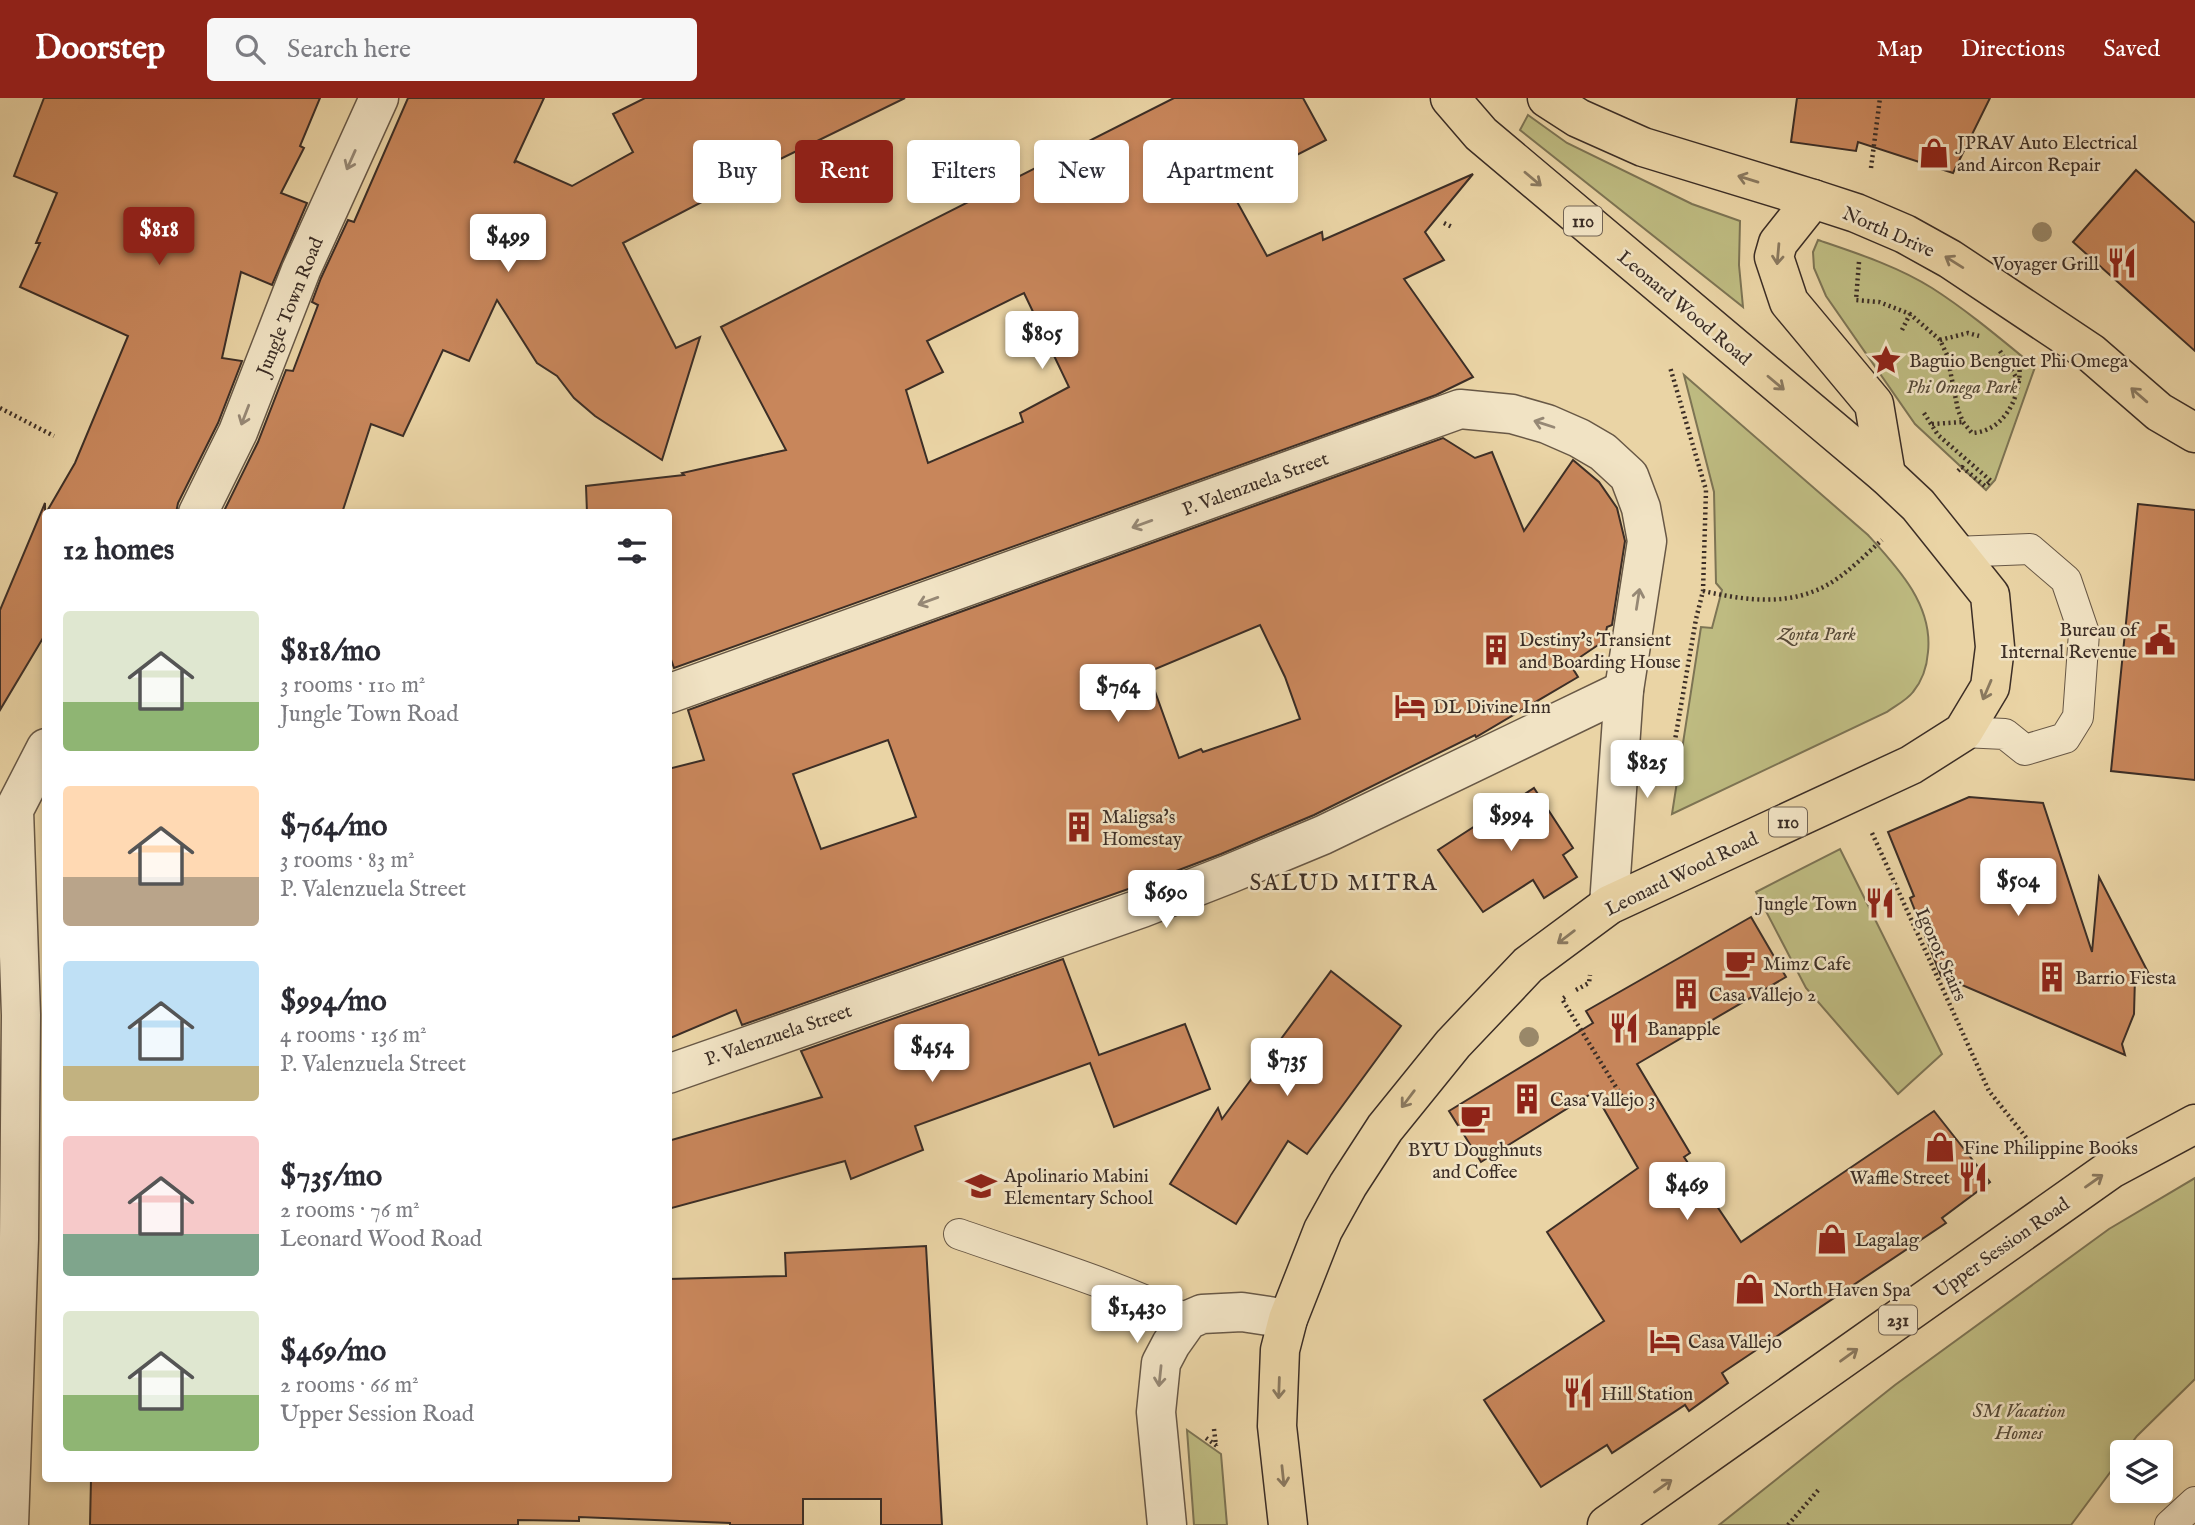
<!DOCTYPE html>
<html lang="en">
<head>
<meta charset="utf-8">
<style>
  :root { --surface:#fff; --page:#f7f7f7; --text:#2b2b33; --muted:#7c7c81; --accent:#8f2418 }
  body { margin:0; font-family:"IM FELL English",serif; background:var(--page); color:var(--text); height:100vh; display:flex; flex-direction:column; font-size:26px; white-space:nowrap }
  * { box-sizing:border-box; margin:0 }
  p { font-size:23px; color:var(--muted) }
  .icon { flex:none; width:38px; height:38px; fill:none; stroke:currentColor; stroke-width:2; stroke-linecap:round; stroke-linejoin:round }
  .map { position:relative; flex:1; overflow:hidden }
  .drawer { position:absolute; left:42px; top:411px; width:630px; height:973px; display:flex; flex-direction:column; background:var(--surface); border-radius:7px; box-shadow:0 4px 10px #0003 }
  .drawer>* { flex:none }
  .hud { position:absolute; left:693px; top:42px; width:665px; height:63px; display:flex; gap:14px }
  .tools { position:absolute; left:2110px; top:1342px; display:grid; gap:14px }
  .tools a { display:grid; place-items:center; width:63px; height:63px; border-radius:7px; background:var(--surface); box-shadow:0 4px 10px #0003; font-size:35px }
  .price { position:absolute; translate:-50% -60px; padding:0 16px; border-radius:7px; background:#fff; color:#222; font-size:23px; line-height:46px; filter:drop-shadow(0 2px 4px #0008) }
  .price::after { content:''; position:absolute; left:50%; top:42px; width:21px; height:16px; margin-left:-10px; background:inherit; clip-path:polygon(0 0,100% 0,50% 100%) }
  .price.selected { background:var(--accent); color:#fff }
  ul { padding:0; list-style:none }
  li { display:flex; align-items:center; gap:21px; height:175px; padding:0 21px }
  li span { display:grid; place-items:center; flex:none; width:196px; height:140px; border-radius:7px; color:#555 }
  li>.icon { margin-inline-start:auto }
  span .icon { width:84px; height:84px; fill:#fffc; stroke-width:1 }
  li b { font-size:30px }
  h2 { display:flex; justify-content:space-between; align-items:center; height:84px; padding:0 21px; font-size:30px }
  .pill { padding:0 24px; border-radius:7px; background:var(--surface); box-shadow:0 4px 10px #0003; font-size:24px; line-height:63px }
  .pill.selected { background:var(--accent); color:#fff }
  header { display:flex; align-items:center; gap:42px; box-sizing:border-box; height:98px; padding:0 35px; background:var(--accent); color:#fff }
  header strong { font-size:33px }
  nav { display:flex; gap:38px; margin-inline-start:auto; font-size:24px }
  .search { width:490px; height:63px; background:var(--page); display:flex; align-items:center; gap:18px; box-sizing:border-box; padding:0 24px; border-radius:7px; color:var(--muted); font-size:26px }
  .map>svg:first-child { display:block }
</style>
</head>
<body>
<header>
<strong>Doorstep</strong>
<div class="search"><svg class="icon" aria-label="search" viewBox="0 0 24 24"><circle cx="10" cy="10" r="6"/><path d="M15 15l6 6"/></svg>Search here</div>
<nav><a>Map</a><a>Directions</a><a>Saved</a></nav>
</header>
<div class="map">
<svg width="2195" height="1427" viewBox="0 0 2195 1427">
  <rect width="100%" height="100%" fill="#ead4a5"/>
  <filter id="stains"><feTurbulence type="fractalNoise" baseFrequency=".00286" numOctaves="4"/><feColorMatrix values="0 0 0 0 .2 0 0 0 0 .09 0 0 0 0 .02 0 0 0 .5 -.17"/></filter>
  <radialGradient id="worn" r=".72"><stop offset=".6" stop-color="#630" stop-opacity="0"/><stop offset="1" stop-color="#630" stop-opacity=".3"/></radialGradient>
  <g fill="#bebb81" stroke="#7d7454" stroke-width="2">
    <path d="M1528,17L1567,45L1692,106L1740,123L1739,167L1743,209L1520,32Z"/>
    <path d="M1818,142C1856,155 1897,168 1932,190C1968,213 2002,242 2035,269L1995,382L1986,392L1915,326L1826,198L1814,170L1813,154Z"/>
    <path d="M1684,277L1868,437C1898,470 1933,507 1928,554C1927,568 1922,583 1913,594C1907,602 1895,608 1887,614L1672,716L1701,529L1712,530L1722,492L1716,485L1714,394Z"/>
    <path d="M1840,751L1942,956L1898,996L1806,890L1756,794Z"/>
    <path d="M2195,1080V1281L2137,1338L2125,1354H2123V1357L2071,1427H1719L1895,1287L2109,1131Z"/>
    <path d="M1187,1332L1221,1356L1227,1427H1194Z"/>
  </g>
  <g fill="#c8865b" stroke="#3c2e26" stroke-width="2" fill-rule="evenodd">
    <path d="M44,0H320L300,48L304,50L281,95L307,105L272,187L241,174L222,260L242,263L218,325L178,405L176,415H46L75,365L128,238L20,189L40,145H36L57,95L14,78Z"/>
    <path d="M408,0H544L514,65L516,63L572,88L633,54L613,16L645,0H905L770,66L771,68L623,145L676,250L700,239L662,362L595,318L574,300L557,278L537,265L497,202L469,263L443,252L403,338L371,326L342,415H223L258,344L286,272L293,273L318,207L312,204L321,180L348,122L354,124Z"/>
    <path d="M1174,0H1303L1326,42L1230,91L1267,158L1322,134L1323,142L1473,76L1425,134L1444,162L1404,181L1473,279L1436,297L674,570L668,553V415H587L586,388L684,377L682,375L786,352L721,229ZM1024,195L1069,289L1020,315L1023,324L928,365L906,292L943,274L927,243Z"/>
    <path d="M1797,0H1990L1953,75L1858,44L1856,53L1791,44Z"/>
    <path d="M2136,72L2195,125V253L2073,144Z"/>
    <path d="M1443,340L1475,360L1492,354L1524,433L1573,362L1599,384L1617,410L1625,443L1612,527L1607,529L1604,543L1570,566L1578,579L1476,639L1475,637L1314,717L1221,756L1134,789L742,927L736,912L668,941V671L704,662L688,612ZM1260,527L1285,579L1300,621L1203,654L1201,651L1179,660L1148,574ZM888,642L916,719L821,751L793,676Z"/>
    <path d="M45,405L46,535L0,612V512Z"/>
    <path d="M2138,406L2195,412V682L2111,673Z"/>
    <path d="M1534,690L1573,750L1563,757L1577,779L1544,800L1533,782L1483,814L1438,752Z"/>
    <path d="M1969,699L2043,705L2092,854L2099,779L2151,880L2135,879L2134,916L2122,946L2125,957L1941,878L1910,800L1914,798L1888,734Z"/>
    <path d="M1751,819L1786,879L1637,966L1690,1055L1684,1059L1741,1144L1934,1013L1990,1084L1942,1120L1946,1125L1722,1275L1728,1285L1689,1313L1685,1307L1612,1355L1607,1347L1541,1389L1484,1302L1604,1223L1547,1134L1638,1070L1594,994L1481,1064L1449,1013L1593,925L1586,913Z"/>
    <path d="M1063,861L1099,957L1185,926L1210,991L1114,1029L1090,965L915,1028L923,1052L851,1081L845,1063L668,1111V1043L822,999L801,953Z"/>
    <path d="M1331,873L1401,928L1307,1056L1288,1043L1236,1126L1170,1086L1218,1010L1222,1021Z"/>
    <path d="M926,1148L942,1427H881V1401H803V1427H730V1425L579,1419V1423L518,1422V1427H90L91,1381H668V1181L786,1178L785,1155Z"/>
  </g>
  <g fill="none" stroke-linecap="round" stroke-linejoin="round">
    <g stroke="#685846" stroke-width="32">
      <g id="service">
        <path d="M1954,454L2030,451L2066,482L2084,535L2078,619L2065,640L2025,652L2005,636L1963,634"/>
        <path d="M959,1136C1036,1163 1115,1186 1188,1222"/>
        <path d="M2170,1427L2195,1404"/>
      </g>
    </g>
    <g stroke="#685846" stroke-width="41">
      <g id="minor">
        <path d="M198,415L238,334L301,172L379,0"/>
        <path d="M668,596L1460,311L1512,316L1547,326L1579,340L1603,354L1629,378L1641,410L1647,443L1624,592L1609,807"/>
        <path d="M668,976L1142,810L1229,776L1323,737L1624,592"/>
        <path d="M9,1427L19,1141L21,917L14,712L46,650"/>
        <path d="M1167,1427L1156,1314L1161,1265L1171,1246L1188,1222L1202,1216L1242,1214L1288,1221"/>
      </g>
    </g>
    <g stroke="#3c2e26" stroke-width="41">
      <g id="primary">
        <path d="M1547,0L1578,20L1643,49L1813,101L1856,115L1905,136L1950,161L2091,255L2159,314L2195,335"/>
        <path d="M1813,101L1778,145L1774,159L1789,204L1874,306L1886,377"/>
        <path d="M1288,1427L1277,1328L1280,1252L1288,1221L1323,1132L1348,1087L1385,1030L1453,946L1528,867L1609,807L1911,667L1963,634L1990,589L1995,549L1990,497L1918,407L1886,377L1481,36L1450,0"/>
        <path d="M1607,1427L2111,1071L2195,1026"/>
      </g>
    </g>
    <g stroke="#3c2e26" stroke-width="4.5" stroke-dasharray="2 3.5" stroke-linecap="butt">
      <path d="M1871,70L1880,0"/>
      <path d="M1444,125L1452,129"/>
      <path d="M1859,164L1856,202L1879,204L1910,216L1940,242L1947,257L1958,312L1963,324L1972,335C2007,333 2023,294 2019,263"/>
      <path d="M1902,232L1910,216"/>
      <path d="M1940,242L1968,235L1979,238"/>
      <path d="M2000,253L2019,284"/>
      <path d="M0,310L54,338"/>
      <path d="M1924,315L1938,337L1991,383L1985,388L1962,369L1958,373"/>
      <path d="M1932,326L1963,324"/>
      <path d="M1703,493C1744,502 1788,509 1827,487C1847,476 1865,457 1882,442"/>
      <path d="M1666,676L1670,671L1696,521L1703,493L1706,392L1670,269"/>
      <path d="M1872,735L1989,993L2044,1062"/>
      <path d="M1576,892L1589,885L1590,877"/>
      <path d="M1565,899L1562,901L1630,1012"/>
      <path d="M1214,1331L1216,1348"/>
      <path d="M1206,1340L1217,1348"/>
      <path d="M1788,1427L1820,1390"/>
    </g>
    <use href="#service" stroke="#f1e3c4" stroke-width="30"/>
    <use href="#minor" stroke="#f1e3c4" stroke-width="38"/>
    <use href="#primary" stroke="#ead4a5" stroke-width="38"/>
  </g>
  <g fill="#998869">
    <circle cx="2042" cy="134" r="10"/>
    <circle cx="1529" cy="939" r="10"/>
  </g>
  <defs><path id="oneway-shaft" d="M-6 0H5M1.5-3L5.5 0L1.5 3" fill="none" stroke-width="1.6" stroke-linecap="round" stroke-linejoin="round" transform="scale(1.75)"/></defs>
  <g stroke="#968875">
    <use href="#oneway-shaft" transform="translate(351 62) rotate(114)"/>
    <use href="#oneway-shaft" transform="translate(245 317) rotate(111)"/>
    <use href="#oneway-shaft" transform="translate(1544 326) rotate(-162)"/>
    <use href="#oneway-shaft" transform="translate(1142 426) rotate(160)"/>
    <use href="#oneway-shaft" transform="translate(1638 501) rotate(-81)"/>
    <use href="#oneway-shaft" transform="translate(928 503) rotate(160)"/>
    <use href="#oneway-shaft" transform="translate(1160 1278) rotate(96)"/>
  </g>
  <g stroke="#8a795f">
    <use href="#oneway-shaft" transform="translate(1533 81) rotate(40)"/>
    <use href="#oneway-shaft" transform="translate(1748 81) rotate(-163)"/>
    <use href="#oneway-shaft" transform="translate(1778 156) rotate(95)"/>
    <use href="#oneway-shaft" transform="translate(1954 164) rotate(-148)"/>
    <use href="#oneway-shaft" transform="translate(1776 285) rotate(40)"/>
    <use href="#oneway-shaft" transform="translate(2139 297) rotate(-139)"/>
    <use href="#oneway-shaft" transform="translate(1987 592) rotate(113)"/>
    <use href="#oneway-shaft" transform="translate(1566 839) rotate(143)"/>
    <use href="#oneway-shaft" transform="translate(1408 1001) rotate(127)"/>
    <use href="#oneway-shaft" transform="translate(2094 1083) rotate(-35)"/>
    <use href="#oneway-shaft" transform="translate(1849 1257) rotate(-36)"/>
    <use href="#oneway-shaft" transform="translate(1279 1290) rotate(92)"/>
    <use href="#oneway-shaft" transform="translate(1283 1378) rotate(84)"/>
    <use href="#oneway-shaft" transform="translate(1663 1388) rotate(-35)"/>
  </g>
  <defs>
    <g id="shop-bare" transform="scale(2.415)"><path d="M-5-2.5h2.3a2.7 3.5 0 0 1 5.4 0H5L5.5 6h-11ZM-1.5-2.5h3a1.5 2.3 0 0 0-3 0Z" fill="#8f2418" stroke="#f1e3c4" stroke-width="2.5" paint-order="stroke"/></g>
    <g id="restaurant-bare" transform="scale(2.415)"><path d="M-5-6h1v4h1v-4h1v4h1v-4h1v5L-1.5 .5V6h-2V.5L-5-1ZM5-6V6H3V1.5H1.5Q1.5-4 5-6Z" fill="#8f2418" stroke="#f1e3c4" stroke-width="2.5" paint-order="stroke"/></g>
    <g id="sight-bare" transform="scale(2.415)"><path d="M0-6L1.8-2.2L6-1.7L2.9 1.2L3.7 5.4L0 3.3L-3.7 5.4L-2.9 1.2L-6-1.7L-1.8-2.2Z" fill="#8f2418" stroke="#f1e3c4" stroke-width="2.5" paint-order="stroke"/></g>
    <g id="civic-bare" transform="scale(2.415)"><path d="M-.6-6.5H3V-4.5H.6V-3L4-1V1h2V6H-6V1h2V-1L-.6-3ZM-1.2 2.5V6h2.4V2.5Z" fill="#8f2418" stroke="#f1e3c4" stroke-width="2.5" paint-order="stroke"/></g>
    <g id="building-bare" transform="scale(2.415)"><path d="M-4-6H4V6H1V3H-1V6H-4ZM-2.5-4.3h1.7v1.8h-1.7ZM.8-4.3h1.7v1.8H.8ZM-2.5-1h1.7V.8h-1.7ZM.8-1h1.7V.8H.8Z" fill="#8f2418" stroke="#f1e3c4" stroke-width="2.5" paint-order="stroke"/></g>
    <g id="hotel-bare" transform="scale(2.415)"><path d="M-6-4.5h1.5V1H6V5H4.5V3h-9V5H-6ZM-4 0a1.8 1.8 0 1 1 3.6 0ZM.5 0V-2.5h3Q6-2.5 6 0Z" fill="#8f2418" stroke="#f1e3c4" stroke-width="2.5" paint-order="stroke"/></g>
    <g id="cafe-bare" transform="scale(2.415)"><path d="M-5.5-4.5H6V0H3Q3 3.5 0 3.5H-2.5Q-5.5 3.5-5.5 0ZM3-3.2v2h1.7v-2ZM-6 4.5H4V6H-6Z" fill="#8f2418" stroke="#f1e3c4" stroke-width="2.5" paint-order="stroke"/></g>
    <g id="school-bare" transform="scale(2.415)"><path d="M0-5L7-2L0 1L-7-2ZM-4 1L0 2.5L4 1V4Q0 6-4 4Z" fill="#8f2418" stroke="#f1e3c4" stroke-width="2.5" paint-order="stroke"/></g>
  </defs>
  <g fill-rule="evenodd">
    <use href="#shop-bare" x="1934" y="55"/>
    <use href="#restaurant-bare" x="2122" y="165"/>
    <use href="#sight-bare" x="1886" y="262"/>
    <use href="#civic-bare" x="2160" y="542"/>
    <use href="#building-bare" x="1496" y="552"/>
    <use href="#hotel-bare" x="1410" y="608"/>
    <use href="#building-bare" x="1079" y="729"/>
    <use href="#restaurant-bare" x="1880" y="805"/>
    <use href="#cafe-bare" x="1740" y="865"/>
    <use href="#building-bare" x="2052" y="879"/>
    <use href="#building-bare" x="1686" y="896"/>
    <use href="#restaurant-bare" x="1624" y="930"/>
    <use href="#building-bare" x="1527" y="1001"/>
    <use href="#cafe-bare" x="1475" y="1020"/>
    <use href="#shop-bare" x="1940" y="1049"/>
    <use href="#restaurant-bare" x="1973" y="1079"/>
    <use href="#school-bare" x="981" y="1088"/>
    <use href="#shop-bare" x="1832" y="1141"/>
    <use href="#shop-bare" x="1750" y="1191"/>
    <use href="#hotel-bare" x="1665" y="1243"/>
    <use href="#restaurant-bare" x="1578" y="1295"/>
  </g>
  <g text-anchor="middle" stroke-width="5" stroke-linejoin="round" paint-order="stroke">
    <g fill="#f1e3c4" stroke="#726455" stroke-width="2">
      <rect x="1564" y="108.5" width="38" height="29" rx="5"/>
      <rect x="1769" y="709.5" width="38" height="29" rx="5"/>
      <rect x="1879" y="1207.5" width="38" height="29" rx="5"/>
    </g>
    <g font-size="18" font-weight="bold" fill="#3c2e26">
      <text x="1583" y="129">110</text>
      <text x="1788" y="730">110</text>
      <text x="1898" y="1228">231</text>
    </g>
    <g font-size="19" fill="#3c2e26" stroke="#f1e3c4" text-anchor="start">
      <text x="1957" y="51">JPRAV Auto Electrical<tspan x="1957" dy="22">and Aircon Repair</tspan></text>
      <text x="2099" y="172" text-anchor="end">Voyager Grill</text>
      <text x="1909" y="269">Baguio Benguet Phi Omega</text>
      <text x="2137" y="538" text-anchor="end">Bureau of<tspan x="2137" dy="22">Internal Revenue</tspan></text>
      <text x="1519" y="548">Destiny's Transient<tspan x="1519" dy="22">and Boarding House</tspan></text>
      <text x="1433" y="615">DL Divine Inn</text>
      <text x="1102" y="725">Maligsa's<tspan x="1102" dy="22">Homestay</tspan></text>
      <text x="1857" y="812" text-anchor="end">Jungle Town</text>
      <text x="1763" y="872">Mimz Cafe</text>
      <text x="2075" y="886">Barrio Fiesta</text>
      <text x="1709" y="903">Casa Vallejo 2</text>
      <text x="1647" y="937">Banapple</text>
      <text x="1550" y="1008">Casa Vallejo 3</text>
      <text x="1963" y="1056">Fine Philippine Books</text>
      <text x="1475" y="1058" text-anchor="middle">BYU Doughnuts<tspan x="1475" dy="22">and Coffee</tspan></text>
      <text x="1004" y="1084">Apolinario Mabini<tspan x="1004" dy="22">Elementary School</tspan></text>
      <text x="1950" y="1086" text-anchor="end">Waffle Street</text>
      <text x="1855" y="1148">Lagalag</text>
      <text x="1773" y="1198">North Haven Spa</text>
      <text x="1688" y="1250">Casa Vallejo</text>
      <text x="1601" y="1302">Hill Station</text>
    </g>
    <g font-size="19" fill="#3c2e26" stroke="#f1e3c4">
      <text transform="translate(1889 133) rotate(24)" y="7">North Drive</text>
      <text transform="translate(289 208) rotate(-68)" y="7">Jungle Town Road</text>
      <text transform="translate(1685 209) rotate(40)" y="7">Leonard Wood Road</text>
      <text transform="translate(1255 385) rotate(-20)" y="7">P. Valenzuela Street</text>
      <text transform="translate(1681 775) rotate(-26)" y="7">Leonard Wood Road</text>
      <text transform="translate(1942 856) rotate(66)" y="7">Igorot Stairs</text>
      <text transform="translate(778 936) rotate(-19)" y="7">P. Valenzuela Street</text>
      <text transform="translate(2001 1149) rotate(-35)" y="7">Upper Session Road</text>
    </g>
    <g font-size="19" font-style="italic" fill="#564a38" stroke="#f1e3c4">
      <text x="1962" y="295">Phi Omega Park</text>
      <text x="1817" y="542">Zonta Park</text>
      <text x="2019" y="1319">SM Vacation<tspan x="2019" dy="22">Homes</tspan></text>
    </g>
    <g font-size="23" letter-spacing="2" fill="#3c2e26" stroke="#f1e3c4">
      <text x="1344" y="792">SALUD MITRA</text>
    </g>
  </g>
  <rect width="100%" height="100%" filter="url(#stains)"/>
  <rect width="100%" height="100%" fill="url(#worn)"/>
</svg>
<div class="tools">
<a><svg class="icon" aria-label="layers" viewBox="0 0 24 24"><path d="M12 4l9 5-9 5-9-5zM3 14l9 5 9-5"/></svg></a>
</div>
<b class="price selected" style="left:159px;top:169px">$818</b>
<b class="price" style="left:508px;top:176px">$499</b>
<b class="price" style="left:1042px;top:273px">$805</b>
<b class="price" style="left:1118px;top:626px">$764</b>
<b class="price" style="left:1647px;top:702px">$825</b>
<b class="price" style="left:1511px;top:755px">$994</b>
<b class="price" style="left:2018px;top:820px">$504</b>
<b class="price" style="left:1166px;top:832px">$690</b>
<b class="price" style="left:932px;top:986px">$454</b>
<b class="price" style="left:1287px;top:1000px">$735</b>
<b class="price" style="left:1687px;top:1124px">$469</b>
<b class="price" style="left:1137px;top:1247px">$1,430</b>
<div class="hud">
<a class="pill">Buy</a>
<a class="pill selected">Rent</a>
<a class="pill">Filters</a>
<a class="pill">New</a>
<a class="pill">Apartment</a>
</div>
<section class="drawer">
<h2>12 homes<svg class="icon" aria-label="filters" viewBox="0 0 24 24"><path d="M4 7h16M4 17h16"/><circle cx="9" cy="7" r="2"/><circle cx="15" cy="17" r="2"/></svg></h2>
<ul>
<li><span style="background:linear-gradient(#dfe7d0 65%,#8fb573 0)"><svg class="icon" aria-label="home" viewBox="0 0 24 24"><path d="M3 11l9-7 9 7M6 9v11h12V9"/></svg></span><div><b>$818/mo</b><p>3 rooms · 110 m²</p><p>Jungle Town Road</p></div></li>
<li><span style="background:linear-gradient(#ffd9b3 65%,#b9a48a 0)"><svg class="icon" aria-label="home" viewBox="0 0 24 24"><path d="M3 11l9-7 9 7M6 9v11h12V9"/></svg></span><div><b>$764/mo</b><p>3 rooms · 83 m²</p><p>P. Valenzuela Street</p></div></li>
<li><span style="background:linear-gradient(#bfe0f5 75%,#c2b280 0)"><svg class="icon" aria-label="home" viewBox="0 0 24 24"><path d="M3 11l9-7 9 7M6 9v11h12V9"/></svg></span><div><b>$994/mo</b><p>4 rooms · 136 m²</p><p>P. Valenzuela Street</p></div></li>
<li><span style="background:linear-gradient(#f6c9c9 70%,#7fa58c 0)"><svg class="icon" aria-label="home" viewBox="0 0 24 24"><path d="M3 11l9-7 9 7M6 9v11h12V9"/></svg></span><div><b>$735/mo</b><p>2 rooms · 76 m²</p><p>Leonard Wood Road</p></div></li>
<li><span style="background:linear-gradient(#dfe7d0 60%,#8fb573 0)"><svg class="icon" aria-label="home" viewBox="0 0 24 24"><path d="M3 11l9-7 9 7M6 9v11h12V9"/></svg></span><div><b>$469/mo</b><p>2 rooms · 66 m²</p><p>Upper Session Road</p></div></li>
</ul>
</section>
</div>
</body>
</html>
